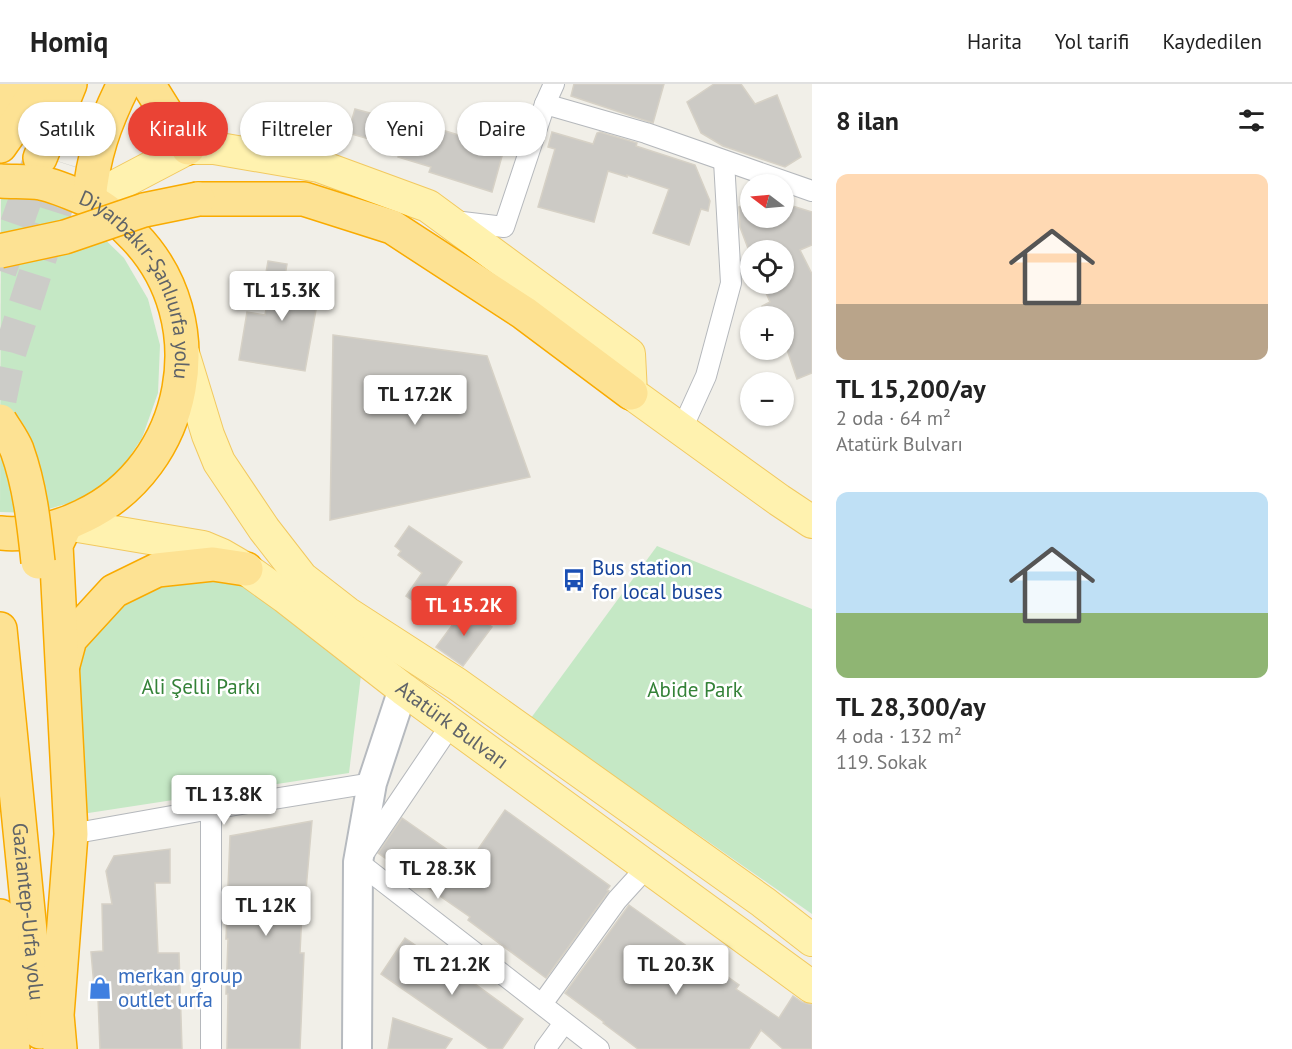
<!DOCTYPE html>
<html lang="tr">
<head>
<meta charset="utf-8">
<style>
  :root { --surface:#fff; --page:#f6f6f6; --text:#222; --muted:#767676; --line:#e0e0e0; --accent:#ea4335 }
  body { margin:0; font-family:"PT Sans",sans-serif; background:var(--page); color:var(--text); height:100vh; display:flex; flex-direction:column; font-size:22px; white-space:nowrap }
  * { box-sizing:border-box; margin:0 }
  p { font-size:20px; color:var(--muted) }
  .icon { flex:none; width:33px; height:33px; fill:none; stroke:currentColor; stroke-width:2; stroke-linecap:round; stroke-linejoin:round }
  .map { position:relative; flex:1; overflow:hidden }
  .sheet { display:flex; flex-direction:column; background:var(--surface); width:480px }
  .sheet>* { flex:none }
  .top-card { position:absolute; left:18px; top:18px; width:570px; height:54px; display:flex; gap:12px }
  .needle { width:39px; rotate:286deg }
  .controls { position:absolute; left:740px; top:90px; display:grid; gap:12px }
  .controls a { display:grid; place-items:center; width:54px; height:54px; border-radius:50%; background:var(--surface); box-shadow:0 2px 4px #0004; font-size:30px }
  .price { position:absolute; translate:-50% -51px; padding:0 14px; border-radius:6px; background:#fff; color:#222; font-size:20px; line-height:39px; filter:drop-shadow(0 2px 3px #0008) }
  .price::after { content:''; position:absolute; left:50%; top:36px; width:18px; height:14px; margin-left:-9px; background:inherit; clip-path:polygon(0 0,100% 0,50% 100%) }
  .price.active { background:var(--accent); color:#fff }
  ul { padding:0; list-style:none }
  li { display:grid; align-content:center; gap:12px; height:318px; padding:0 24px }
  li span { display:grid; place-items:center; height:186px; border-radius:12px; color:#555 }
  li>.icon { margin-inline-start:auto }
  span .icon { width:108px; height:108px; fill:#fffc; stroke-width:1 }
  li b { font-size:26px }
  h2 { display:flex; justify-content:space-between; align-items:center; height:72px; padding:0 24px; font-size:26px }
  .tag { padding:0 21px; border-radius:27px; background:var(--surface); box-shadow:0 2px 4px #0004; font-size:21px; line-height:54px }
  .tag.active { background:var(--accent); color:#fff }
  header { display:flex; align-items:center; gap:36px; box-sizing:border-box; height:84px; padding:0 30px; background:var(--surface); border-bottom:2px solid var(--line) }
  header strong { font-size:28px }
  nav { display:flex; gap:33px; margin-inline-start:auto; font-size:21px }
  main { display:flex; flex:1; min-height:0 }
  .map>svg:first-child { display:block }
</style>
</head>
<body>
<header>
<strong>Homiq</strong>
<nav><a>Harita</a><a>Yol tarifi</a><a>Kaydedilen</a></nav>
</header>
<main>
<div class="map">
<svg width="812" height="965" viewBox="0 0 812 965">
  <rect width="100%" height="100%" fill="#f1efe8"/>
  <g fill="#c5e8c5">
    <path d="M1,111L47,120L90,141L124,174L148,215L160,261L158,309L142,354L118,390L83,415L35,429L0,428Z"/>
    <path d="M657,462L812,525V830L531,634Z"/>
    <path d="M236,494L361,591L349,689L82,730L77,575L120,522L164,499Z"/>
  </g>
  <g fill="#cccac5" stroke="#d6d1c6" stroke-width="1.5">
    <path d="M574,0H664L653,39L571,12Z"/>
    <path d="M714,0H741L755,20L777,11L801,73L785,83L723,62L701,49L687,18Z"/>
    <path d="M355,25L441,48L442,46L504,65L492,108L429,88L431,83L398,73L401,64L348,49Z"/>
    <path d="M552,48L593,60L597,49L600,48L637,59L636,62L695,81L710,117L708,127L701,125L689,161L653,149L669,105L627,91V93L608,87L594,138L538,123L555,65L548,63Z"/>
    <path d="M750,117V134H783V119L812,128V161L800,166L812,190V289L797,295L783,254V232H766L762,222L770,218L762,200H783V166L749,167L740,143L739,123Z"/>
    <path d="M268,177L287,180L285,192L321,198L305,287L239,276L247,228L265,231L270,201L264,200Z"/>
    <path d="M333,251L487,272L530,393L330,436Z"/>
    <path d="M409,442L462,478L428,527L406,512L422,489L398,471L401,467L395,462Z"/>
    <path d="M465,524L492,543L463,582L436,563Z"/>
    <path d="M505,726L610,802L607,806L609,807L546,894L468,836L470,833L378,769L402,734L468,780Z"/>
    <path d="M312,737L306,806H303L300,869H304L300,965H227L228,910H226L228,855H226L230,752Z"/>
    <path d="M170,765V799H155L158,869H179L182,965H100L98,914H95L91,868L103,867L102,820H112L106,787L114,772Z"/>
    <path d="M629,821L698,870L697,871L739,901L736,905L779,934L793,912L802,918L812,921V965H783L761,946L749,965H638L603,939L604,938L565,909Z"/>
    <path d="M405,854L456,889L457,887L523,935L502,965H489L381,890Z"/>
    <path d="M393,934L452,955L445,965H388Z"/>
  </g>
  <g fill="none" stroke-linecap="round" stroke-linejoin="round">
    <g stroke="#ccccc8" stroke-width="33" stroke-dasharray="33 16" stroke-linecap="butt">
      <path d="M0,187L40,74"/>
      <path d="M0,316L10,268L70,81"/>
    </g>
    <g stroke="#b5b8bc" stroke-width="22">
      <g id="street">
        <path d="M545,20L646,49L812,107"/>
        <path d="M454,137L504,143L545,20L554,0"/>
        <path d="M681,347L706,292L731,199L724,77"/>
        <path d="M452,639L358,778L599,965"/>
        <path d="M71,750L211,725L372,699"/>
        <path d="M542,920L617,816L647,783"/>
        <path d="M211,965V725"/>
        <path d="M545,965L564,939"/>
      </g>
    </g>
    <g stroke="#b6babf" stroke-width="32">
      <path id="secondary" d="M357,965L358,778L372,699L403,605"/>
    </g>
    <g stroke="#f2c960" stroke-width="34">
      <g id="primary">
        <path d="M89,116L188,64H214L319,82L428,122L629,270L631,309L779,416L812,438"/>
        <path d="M183,269L208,351L219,378L264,445L302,494L347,529L457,600L763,818L812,856"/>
        <path id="s1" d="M66,440L203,463L222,471L246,485L285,513L403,605L812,903"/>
      </g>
    </g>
    <g stroke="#f9ab00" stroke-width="36">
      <g id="highway">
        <path d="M148,0L188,64"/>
        <path d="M0,19L20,0"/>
        <path d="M0,62L24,28L40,0"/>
        <path d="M40,74L70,0"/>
        <path id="s2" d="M0,97C13,98 28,97 41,99C56,102 74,110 88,116C105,124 121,138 134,152C216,236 189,382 83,432C59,444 27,452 0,449"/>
        <path d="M198,115H304L392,143L524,229L631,309"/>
        <path d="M89,116C93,72 104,40 124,0"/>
        <path id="s3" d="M0,545L40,948"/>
        <path d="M63,581L70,555L114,507L157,486L213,480L246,485"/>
        <path d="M0,832L13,965"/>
        <path d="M60,965L57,931L71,750L56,461L66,440"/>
      </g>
    </g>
    <use href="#street" stroke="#fff" stroke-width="20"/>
    <use href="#secondary" stroke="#fff" stroke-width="28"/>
    <use href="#primary" stroke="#fff2af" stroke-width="32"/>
    <use href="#highway" stroke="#fde293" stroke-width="33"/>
    <g stroke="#f9ab00" stroke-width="36" stroke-linecap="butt">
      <g id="highway-bridge">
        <path d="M0,167L65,153L144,126L198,115"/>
        <path d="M0,337C6,347 13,356 17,366C30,402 34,440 38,478"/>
      </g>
    </g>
    <use href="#highway-bridge" stroke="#fde293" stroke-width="33"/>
  </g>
  <defs>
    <g id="bus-bare" transform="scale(1.8)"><path d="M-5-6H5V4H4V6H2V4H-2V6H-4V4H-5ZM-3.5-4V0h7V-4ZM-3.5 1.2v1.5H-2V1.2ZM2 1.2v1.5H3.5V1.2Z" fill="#1a4fb4" stroke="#fff" stroke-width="2.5" paint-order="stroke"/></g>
    <g id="shop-bare" transform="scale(1.8)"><path d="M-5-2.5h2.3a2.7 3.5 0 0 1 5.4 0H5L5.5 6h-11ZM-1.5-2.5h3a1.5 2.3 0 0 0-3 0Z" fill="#3f7fe0" stroke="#fff" stroke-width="2.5" paint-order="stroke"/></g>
  </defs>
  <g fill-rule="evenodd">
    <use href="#bus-bare" x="574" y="496"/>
    <use href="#shop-bare" x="100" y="904"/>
  </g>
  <g text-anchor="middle" stroke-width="5" stroke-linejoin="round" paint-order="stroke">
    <g font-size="21" fill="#5f6368" stroke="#fff">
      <text dy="7" stroke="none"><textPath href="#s2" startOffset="194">Diyarbakır-Şanlıurfa yolu</textPath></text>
      <text dy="7" stroke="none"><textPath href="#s1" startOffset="446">Atatürk Bulvarı</textPath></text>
      <text dy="7" stroke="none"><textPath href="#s3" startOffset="284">Gaziantep-Urfa yolu</textPath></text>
    </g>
    <g font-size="21" fill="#164399" stroke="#fff" text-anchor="start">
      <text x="592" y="491">Bus station<tspan x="592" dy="24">for local buses</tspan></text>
    </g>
    <g font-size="21" fill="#348238" stroke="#fff">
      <text x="201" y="610">Ali Şelli Parkı</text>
      <text x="695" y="613">Abide Park</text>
    </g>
    <g font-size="21" fill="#366cbe" stroke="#fff" text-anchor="start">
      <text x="118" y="899">merkan group<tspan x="118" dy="24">outlet urfa</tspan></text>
    </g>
  </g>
</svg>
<div class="controls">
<a><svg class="needle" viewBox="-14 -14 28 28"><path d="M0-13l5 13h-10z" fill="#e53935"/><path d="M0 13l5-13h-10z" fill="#767676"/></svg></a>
<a><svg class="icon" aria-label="locate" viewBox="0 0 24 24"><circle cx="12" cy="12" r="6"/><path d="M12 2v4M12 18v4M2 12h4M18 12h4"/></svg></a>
<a>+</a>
<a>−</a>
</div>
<b class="price" style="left:282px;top:238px">TL 15.3K</b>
<b class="price" style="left:415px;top:342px">TL 17.2K</b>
<b class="price active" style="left:464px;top:553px">TL 15.2K</b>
<b class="price" style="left:224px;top:742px">TL 13.8K</b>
<b class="price" style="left:438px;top:816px">TL 28.3K</b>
<b class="price" style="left:266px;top:853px">TL 12K</b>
<b class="price" style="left:452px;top:912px">TL 21.2K</b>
<b class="price" style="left:676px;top:912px">TL 20.3K</b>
<div class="top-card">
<a class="tag">Satılık</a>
<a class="tag active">Kiralık</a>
<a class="tag">Filtreler</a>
<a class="tag">Yeni</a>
<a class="tag">Daire</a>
</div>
</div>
<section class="sheet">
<h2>8 ilan<svg class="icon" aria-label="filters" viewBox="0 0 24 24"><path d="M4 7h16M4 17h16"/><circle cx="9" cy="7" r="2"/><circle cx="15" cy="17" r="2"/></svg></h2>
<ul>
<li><span style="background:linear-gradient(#ffd9b3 70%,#b9a48a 0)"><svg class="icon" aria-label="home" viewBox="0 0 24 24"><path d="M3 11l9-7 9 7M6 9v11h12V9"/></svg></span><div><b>TL 15,200/ay</b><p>2 oda · 64 m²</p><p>Atatürk Bulvarı</p></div></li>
<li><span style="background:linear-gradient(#bfe0f5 65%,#8fb573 0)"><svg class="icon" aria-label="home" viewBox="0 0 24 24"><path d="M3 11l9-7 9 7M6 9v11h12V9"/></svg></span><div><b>TL 28,300/ay</b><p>4 oda · 132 m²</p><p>119. Sokak</p></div></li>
</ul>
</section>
</main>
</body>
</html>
